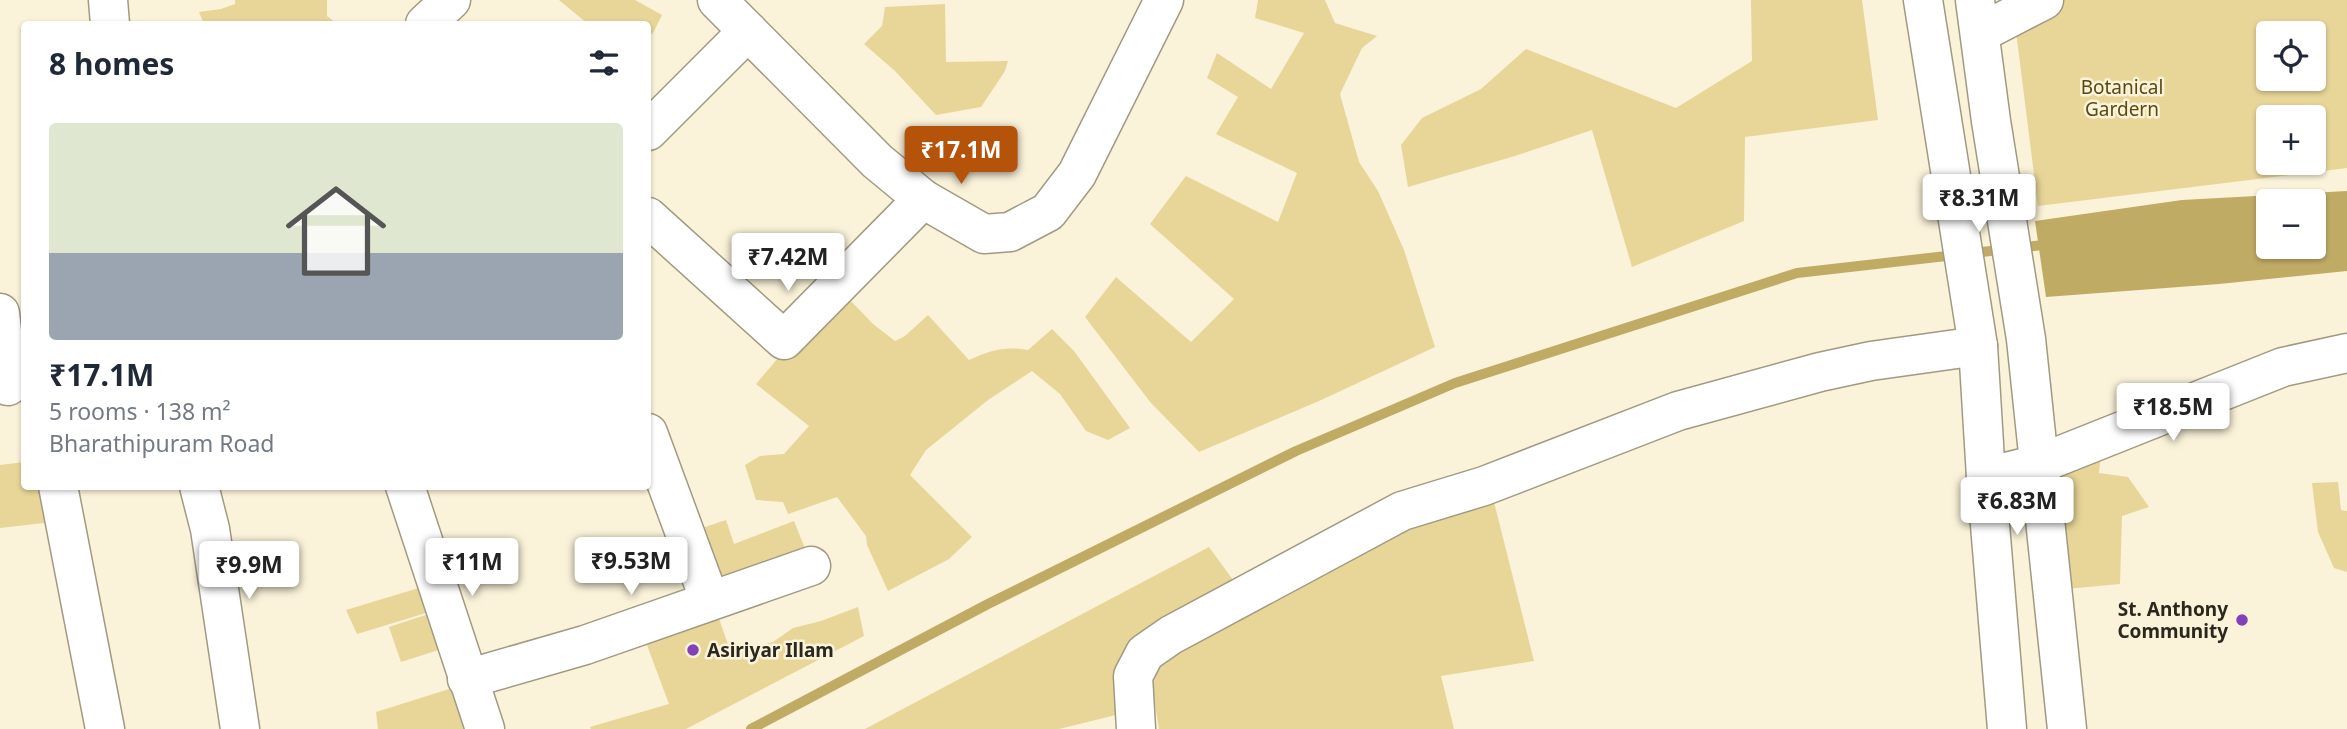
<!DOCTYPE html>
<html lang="en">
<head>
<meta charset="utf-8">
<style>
  :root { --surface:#fff; --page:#f6f6f7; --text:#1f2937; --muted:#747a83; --line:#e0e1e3; --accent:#b45309 }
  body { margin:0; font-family:"Noto Sans",sans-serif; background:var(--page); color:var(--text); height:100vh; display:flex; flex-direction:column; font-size:26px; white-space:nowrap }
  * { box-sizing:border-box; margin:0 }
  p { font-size:23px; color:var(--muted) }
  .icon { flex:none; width:38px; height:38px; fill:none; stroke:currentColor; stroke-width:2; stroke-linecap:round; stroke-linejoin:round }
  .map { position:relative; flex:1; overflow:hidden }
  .panel { position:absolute; left:21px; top:21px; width:630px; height:469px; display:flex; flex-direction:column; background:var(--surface); border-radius:7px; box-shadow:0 2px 5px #0004 }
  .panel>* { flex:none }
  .controls { position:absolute; left:2256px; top:21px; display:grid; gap:14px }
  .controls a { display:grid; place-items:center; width:70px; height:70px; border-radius:7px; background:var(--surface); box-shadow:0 2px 5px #0004; font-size:35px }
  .price { position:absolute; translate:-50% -60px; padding:0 16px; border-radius:7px; background:#fff; color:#222; font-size:23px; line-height:46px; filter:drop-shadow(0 2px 4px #0008) }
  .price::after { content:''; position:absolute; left:50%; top:42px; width:21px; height:16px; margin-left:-10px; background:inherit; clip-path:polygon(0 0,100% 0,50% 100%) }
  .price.active { background:var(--accent); color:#fff }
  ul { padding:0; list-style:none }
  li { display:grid; align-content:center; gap:14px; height:371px; padding:0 28px }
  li+li { border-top:2px solid var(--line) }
  li span { display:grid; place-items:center; height:217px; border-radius:7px; color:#555 }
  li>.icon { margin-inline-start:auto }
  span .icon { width:126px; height:126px; fill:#fffc; stroke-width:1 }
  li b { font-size:30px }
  h2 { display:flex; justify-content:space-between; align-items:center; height:84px; padding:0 28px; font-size:30px }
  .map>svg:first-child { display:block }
</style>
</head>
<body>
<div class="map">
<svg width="2347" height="729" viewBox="0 0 2347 729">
  <rect width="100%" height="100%" fill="#faf2d9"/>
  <g fill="#e8d698" fill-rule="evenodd">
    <path d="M235,0H327V16L337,24H204L199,12L221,9L235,4Z"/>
    <path d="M559,0H635L662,15L653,33L648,37V24H588Z"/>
    <path d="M1258,0H1325L1335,23L1377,36L1362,48L1340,94L1359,162L1378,191L1404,250L1435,347L1319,401L1199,452L1151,403L1085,317L1116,277L1191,342L1234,299L1150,224L1186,176L1278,222L1297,173L1216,134L1238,97L1207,78L1217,53L1271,89L1304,33L1255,18Z"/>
    <path d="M1751,0H1862L1878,120L1745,137L1744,221L1632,267L1592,130L1515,156L1408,187L1401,145L1422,118L1481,89L1526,49L1676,108L1752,61Z"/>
    <path d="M2012,0H2347V168L2038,206ZM2268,33H2314V79H2268ZM2268,117H2314V163H2268Z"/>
    <path d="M945,4L946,62L1008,61L1005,71L981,107L936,115L895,71L864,44L882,26L885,7Z"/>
    <path d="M847,297L873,324L895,341L905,336L928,315L969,360C991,350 1004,346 1028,350L1052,329L1074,351L1130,428L1108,440L1086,431L1060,394L1032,371L988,400L926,450L910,475L972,537L949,559L888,591L867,545L866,536L837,497L788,514L783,502L756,500L745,465L760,456L784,454L809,426L756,384L788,346Z"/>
    <path d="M2101,452L2099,473L2128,477L2149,507L2122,516L2120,584L2066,589L2052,473Z"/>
    <path d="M24,462V486L47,487L52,522L0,528V465Z"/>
    <path d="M2338,482L2341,510L2347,511V572L2334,568L2318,532L2312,483Z"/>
    <path d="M1494,502L1534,661L1441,676L1454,729H1159L1148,661L1401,529Z"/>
    <path d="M726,520L734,544L794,521L810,561L716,593L690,532Z"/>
    <path d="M1209,547L1241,591L1135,652L1124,713L1059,729H865Z"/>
    <path d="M432,584L439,609L357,634L346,610Z"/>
    <path d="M858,607L864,636L686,729H591L590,727L669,704L642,632L716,610L731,653L773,642L793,628L821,621Z"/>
    <path d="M441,610L451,646L401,662L389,627Z"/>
    <path d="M462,685L474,729H378L376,712Z"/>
  </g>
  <path fill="#c0ab65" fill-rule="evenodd" d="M2347,191V271L2219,284L2046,297L2035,221L2182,200ZM2268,201H2314V247H2268Z"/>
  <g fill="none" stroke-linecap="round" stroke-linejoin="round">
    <path stroke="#c0ab65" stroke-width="10" d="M751,729L988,604L1296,451L1455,383L1797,273L2052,244"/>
    <g stroke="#a19a83" stroke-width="41">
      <g id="minor">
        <path d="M108,0L110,24"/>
        <path d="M717,0L877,161L923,199L984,234L1010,232L1048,212L1077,174L1164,0"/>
        <path d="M425,24L451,0"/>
        <path d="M1980,33L2044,0"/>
        <path d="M648,131L748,31"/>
        <path d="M648,217L784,340L923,199"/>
        <path d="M0,313L8,386"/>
        <path d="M648,433L710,601"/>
        <path d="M1986,477L2039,464L2283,367L2347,353"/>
        <path d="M58,486L105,729"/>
        <path d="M199,486L210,529L240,729"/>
        <path d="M405,486L485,729"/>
        <path d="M467,679L585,645L811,566"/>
        <path d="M1136,729L1133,676L1145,653L1171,635L1402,511L1484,486L1678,411L1820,372L1871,361L1978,346"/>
      </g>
    </g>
    <g stroke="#a19a83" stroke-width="41">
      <g id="major">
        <path d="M1923,0L1978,346L1986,477L2007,729"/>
        <path d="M1975,0L1991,121L2026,339L2067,729"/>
      </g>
    </g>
    <use href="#minor" stroke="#fff" stroke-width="38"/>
    <use href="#major" stroke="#fff" stroke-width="38"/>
  </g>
  <g fill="#8242b7" stroke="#faf2d9" stroke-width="2.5">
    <circle cx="2242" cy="620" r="7"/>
    <circle cx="693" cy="650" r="7"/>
  </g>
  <g text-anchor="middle" stroke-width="5" stroke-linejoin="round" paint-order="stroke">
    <g font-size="19" fill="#594a12" stroke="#faf2d9">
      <text x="2122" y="94">Botanical<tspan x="2122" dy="22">Gardern</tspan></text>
    </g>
    <g font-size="19" font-weight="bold" fill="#2a271e" stroke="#faf2d9" text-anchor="end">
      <text x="2228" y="616">St. Anthony<tspan x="2228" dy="22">Community</tspan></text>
      <text x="707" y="657" text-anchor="start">Asiriyar Illam</text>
    </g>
  </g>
</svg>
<div class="controls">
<a><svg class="icon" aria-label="locate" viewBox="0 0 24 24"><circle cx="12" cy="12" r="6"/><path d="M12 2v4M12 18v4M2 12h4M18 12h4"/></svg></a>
<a>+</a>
<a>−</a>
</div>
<b class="price active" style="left:961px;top:186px">₹17.1M</b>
<b class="price" style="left:1979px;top:234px">₹8.31M</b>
<b class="price" style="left:788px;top:293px">₹7.42M</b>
<b class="price" style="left:2173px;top:443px">₹18.5M</b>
<b class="price" style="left:2017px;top:537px">₹6.83M</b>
<b class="price" style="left:631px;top:597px">₹9.53M</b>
<b class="price" style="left:472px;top:598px">₹11M</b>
<b class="price" style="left:249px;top:601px">₹9.9M</b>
<section class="panel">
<h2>8 homes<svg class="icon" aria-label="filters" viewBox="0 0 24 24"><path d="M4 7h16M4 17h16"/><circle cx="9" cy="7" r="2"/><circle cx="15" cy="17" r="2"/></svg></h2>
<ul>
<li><span style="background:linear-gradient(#dfe7d0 60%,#9aa5b1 0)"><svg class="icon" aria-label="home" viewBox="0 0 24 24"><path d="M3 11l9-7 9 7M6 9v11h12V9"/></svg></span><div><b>₹17.1M</b><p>5 rooms · 138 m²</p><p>Bharathipuram Road</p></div></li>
</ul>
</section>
</div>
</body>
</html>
